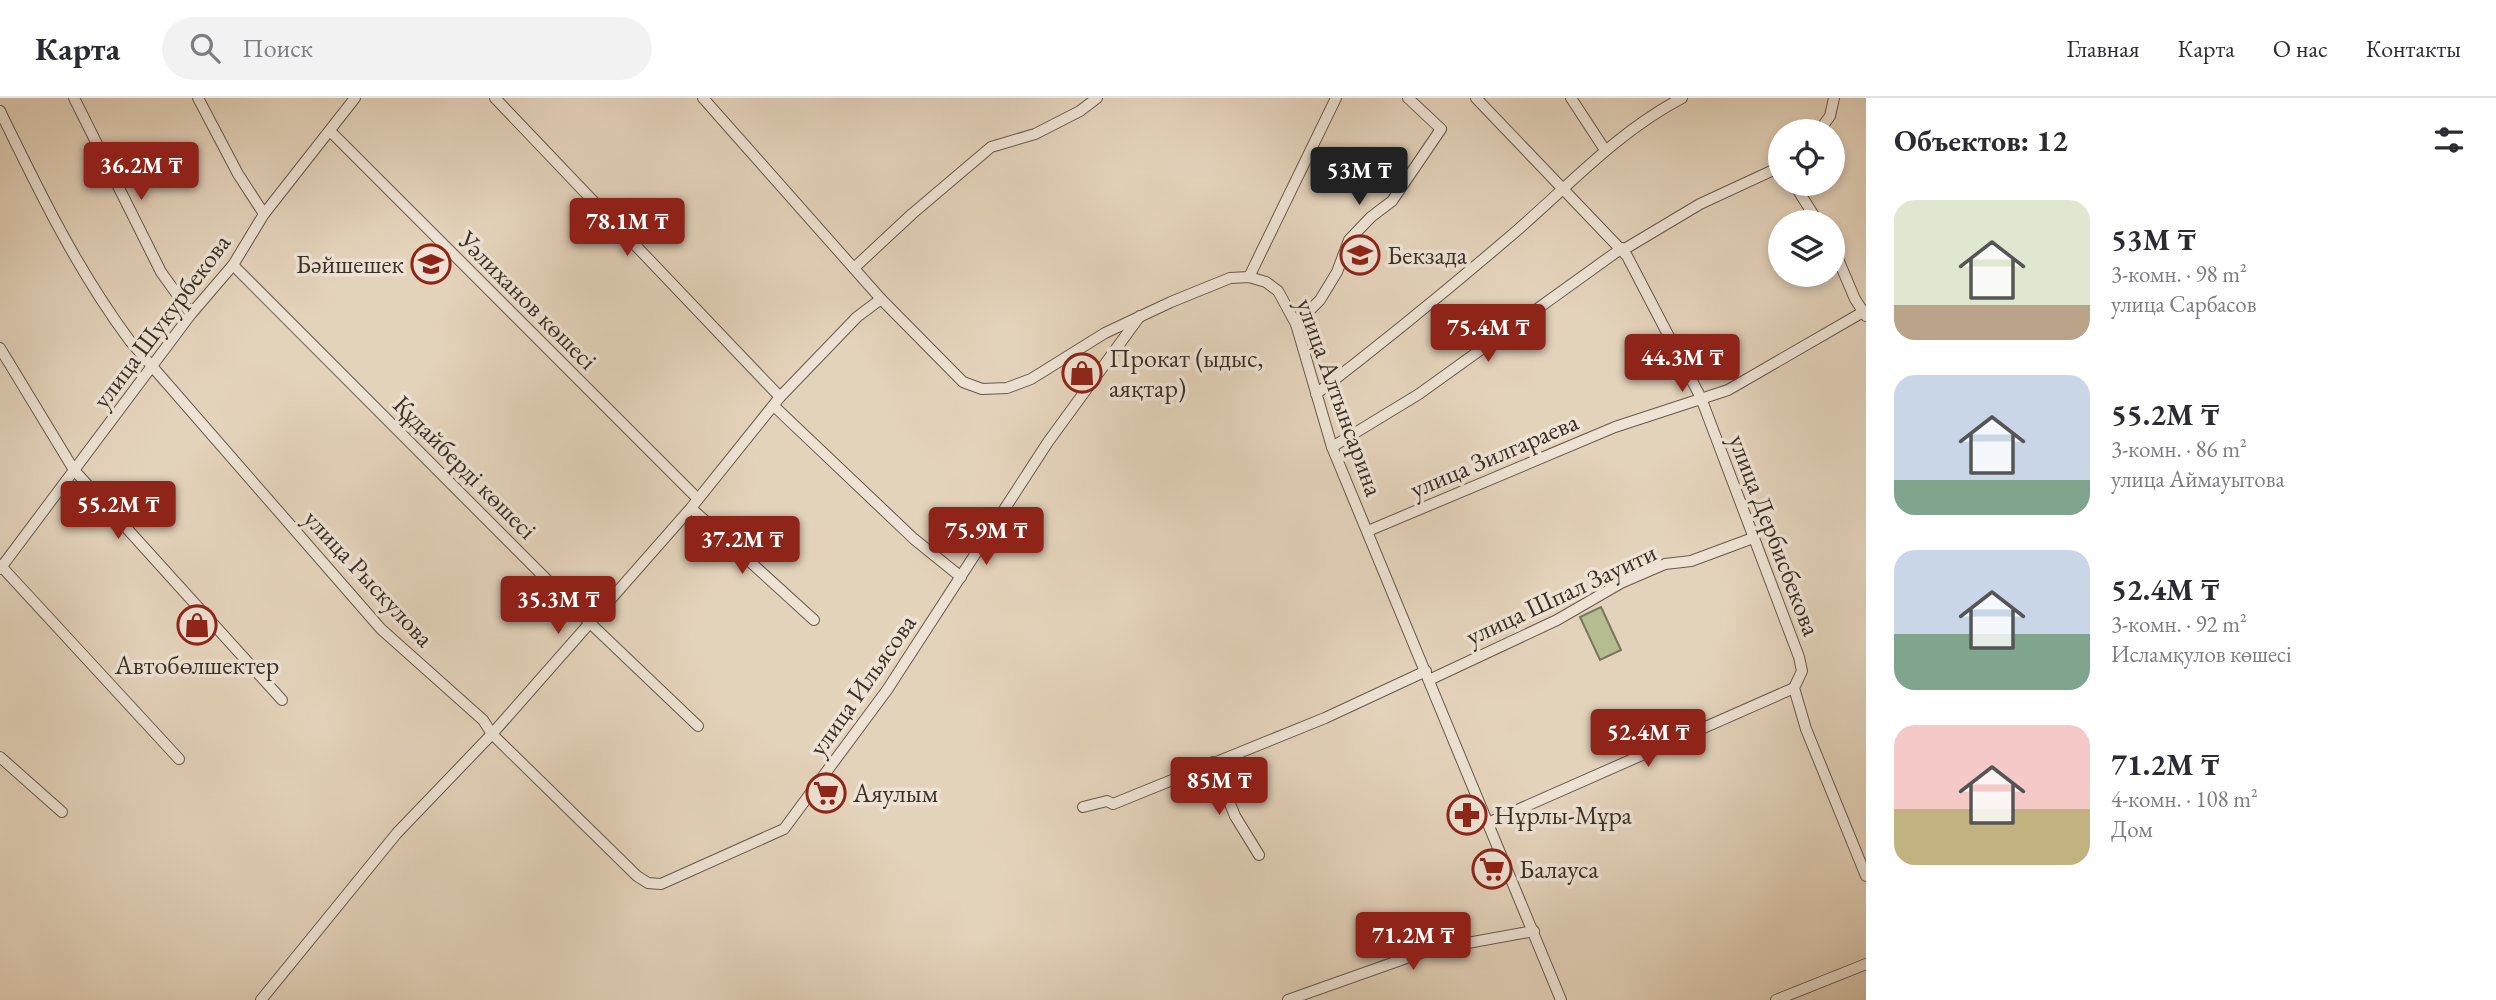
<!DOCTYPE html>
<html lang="ru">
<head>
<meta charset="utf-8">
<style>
  :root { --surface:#fff; --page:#f2f2f3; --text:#2b2b33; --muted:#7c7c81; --line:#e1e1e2; --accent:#8f2418 }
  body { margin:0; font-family:"EB Garamond",serif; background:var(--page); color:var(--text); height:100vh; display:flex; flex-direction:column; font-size:26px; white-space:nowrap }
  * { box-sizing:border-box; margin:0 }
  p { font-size:23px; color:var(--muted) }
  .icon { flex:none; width:38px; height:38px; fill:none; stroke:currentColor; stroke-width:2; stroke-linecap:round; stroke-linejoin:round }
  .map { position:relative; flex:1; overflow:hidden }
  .side { display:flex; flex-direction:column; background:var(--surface); width:630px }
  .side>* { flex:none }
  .fabs { position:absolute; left:1768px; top:21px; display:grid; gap:14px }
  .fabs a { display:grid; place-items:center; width:77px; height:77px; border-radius:50%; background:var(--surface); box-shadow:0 4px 10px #0003; font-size:35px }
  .price { position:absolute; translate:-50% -60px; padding:0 16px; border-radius:7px; background:var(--accent); color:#fff; font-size:23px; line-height:46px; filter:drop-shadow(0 2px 4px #0008) }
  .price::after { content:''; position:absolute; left:50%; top:42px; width:21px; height:16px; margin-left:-10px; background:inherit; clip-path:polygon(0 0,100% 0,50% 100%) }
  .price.selected { background:#222; color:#fff }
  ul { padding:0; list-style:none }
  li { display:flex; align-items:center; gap:21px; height:175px; padding:0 28px }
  li span { display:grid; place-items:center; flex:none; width:196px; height:140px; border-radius:21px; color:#555 }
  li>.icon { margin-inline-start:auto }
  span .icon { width:84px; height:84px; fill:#fffc; stroke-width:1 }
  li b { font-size:30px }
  h2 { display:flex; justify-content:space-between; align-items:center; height:84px; padding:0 28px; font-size:30px }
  header { display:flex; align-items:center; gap:42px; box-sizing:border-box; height:98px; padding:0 35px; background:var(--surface); border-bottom:2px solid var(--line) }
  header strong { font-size:33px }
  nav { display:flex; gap:38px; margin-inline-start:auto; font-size:24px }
  .search { width:490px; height:63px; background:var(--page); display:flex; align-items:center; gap:18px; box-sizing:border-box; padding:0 24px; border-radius:38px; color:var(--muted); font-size:26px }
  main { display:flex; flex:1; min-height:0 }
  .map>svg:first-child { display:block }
</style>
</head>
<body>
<header>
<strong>Карта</strong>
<div class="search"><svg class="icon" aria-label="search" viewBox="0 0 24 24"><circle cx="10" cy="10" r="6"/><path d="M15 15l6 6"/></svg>Поиск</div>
<nav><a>Главная</a><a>Карта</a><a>О нас</a><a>Контакты</a></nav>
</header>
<main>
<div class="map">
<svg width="1866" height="902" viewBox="0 0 1866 902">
  <rect width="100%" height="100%" fill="#e4d3bb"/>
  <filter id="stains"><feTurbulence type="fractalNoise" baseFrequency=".00286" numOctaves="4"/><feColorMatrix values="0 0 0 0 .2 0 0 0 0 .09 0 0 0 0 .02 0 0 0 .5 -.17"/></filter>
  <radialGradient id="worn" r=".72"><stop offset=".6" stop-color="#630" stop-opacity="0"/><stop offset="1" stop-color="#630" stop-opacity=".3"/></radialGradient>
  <path fill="#b4bc90" stroke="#78765c" stroke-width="2" d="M1601,509L1621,552L1600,562L1580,519Z"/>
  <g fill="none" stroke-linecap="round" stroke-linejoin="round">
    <g stroke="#66594c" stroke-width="12">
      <g id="street">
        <path d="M74,0L161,174L191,216"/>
        <path d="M198,0L238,76L264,116"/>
        <path d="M495,0L780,299"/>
        <path d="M703,0L881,201L963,284L982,291L1007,290L1031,281L1105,235L1171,204L1230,180L1249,179L1266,184L1278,193L1296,226L1332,349L1561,902"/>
        <path d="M1476,0L1627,158L1701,300L1799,559L1802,573L1794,590L1806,631L1866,778"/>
        <path d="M1571,0L1605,52"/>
        <path d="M0,13C39,93 77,172 130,243L381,531L483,622L492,636L637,778L648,785L661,786L784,731L887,592L1048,344L1140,218"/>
        <path d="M330,33L697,400"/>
        <path d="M1819,33L1830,18L1834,0"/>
        <path d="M1794,86L1818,124"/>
        <path d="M1832,147L1855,201L1866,218"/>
        <path d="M1623,152L1700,106L1780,69"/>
        <path d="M233,167L590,525L698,628"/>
        <path d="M854,170L912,116L991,49L1035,36L1080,13L1097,0"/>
        <path d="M1249,179L1336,0"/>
        <path d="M1296,226L1320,202L1337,174L1349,142L1371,119L1392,103L1441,31L1408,0"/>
        <path d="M0,250L74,372L282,602"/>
        <path d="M1316,296C1381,246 1445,194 1507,141C1564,93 1615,35 1682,0"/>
        <path d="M774,308L914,441L961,479"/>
        <path d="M1332,349L1419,296L1622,150"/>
        <path d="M691,410L814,522"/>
        <path d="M1368,433L1615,329L1728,292L1863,214"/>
        <path d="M0,467L179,661"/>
        <path d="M0,471L191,216L233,167L264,116L355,0"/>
        <path d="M1429,582L1557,522L1621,485L1665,466L1691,463L1753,440"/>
        <path d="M0,659L62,714"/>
        <path d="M1213,664L1235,718L1259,757"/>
        <path d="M1083,709L1107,703L1113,706L1325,620L1426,573"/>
        <path d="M1490,724L1794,590"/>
        <path d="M261,902L397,735L492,636L691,410L780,299L857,219L881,201"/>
        <path d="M1288,902L1429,852L1534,833"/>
        <path d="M1776,902L1866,866"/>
      </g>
    </g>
    <use href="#street" stroke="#ede2d3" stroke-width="10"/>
  </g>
  <defs>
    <g id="school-ring" transform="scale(2.0125)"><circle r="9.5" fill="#ede2d3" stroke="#8f2418" stroke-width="1.5"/><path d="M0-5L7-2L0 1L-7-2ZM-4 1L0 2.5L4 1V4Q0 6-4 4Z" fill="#8f2418"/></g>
    <g id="shop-ring" transform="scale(2.0125)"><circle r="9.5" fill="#ede2d3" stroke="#8f2418" stroke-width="1.5"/><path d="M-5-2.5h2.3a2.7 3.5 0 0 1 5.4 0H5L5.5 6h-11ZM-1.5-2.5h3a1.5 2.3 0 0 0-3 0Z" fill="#8f2418"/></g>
    <g id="supermarket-ring" transform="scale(2.0125)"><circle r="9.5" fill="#ede2d3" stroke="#8f2418" stroke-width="1.5"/><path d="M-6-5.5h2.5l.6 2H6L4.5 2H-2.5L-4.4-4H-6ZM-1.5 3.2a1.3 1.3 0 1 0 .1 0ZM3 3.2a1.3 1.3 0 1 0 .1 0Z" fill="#8f2418"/></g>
    <g id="pharmacy-ring" transform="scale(2.0125)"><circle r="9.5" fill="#ede2d3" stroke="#8f2418" stroke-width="1.5"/><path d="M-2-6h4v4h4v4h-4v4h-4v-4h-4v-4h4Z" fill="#8f2418"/></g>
  </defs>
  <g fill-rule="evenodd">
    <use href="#school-ring" x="1360" y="157"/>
    <use href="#school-ring" x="431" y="166"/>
    <use href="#shop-ring" x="1082" y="275"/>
    <use href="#shop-ring" x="197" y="527"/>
    <use href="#supermarket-ring" x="826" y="695"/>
    <use href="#pharmacy-ring" x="1467" y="717"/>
    <use href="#supermarket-ring" x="1492" y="771"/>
  </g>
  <g text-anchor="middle" stroke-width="7" stroke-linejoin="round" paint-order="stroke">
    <g font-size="26" fill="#3c3027" stroke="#ede2d3" text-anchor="start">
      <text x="1387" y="166">Бекзада</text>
      <text x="404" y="175" text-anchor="end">Бәйшешек</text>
      <text x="1109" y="269">Прокат (ыдыс,<tspan x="1109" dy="30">аяқтар)</tspan></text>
      <text x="197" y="576" text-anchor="middle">Автобөлшектер</text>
      <text x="853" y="704">Аяулым</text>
      <text x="1494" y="726">Нұрлы-Мұра</text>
      <text x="1519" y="780">Балауса</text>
    </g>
    <g font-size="26" fill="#3c3027" stroke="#ede2d3">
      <text transform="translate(528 202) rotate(45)" y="9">Уәлиханов көшесі</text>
      <text transform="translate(161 223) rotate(-53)" y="9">улица Шукурбекова</text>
      <text transform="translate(1340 299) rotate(70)" y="9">улица Алтынсарина</text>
      <text transform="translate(1494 357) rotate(-23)" y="9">улица Зилгараева</text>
      <text transform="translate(465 369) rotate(45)" y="9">Құдайберді көшесі</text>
      <text transform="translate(1775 437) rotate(69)" y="9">улица Дербисбекова</text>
      <text transform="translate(369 480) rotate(47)" y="9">улица Рыскулова</text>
      <text transform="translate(1561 496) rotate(-25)" y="9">улица Шпал Зауити</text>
      <text transform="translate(862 587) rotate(-55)" y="9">улица Ильясова</text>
    </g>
  </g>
  <rect width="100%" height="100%" filter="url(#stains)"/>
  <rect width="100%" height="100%" fill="url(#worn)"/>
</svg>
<div class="fabs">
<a><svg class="icon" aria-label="locate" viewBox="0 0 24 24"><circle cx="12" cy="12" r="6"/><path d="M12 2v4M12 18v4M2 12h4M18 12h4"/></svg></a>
<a><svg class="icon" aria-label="layers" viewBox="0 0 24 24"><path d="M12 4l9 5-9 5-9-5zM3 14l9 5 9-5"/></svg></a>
</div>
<b class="price" style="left:141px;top:104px">36.2M ₸</b>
<b class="price selected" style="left:1359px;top:109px">53M ₸</b>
<b class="price" style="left:627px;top:160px">78.1M ₸</b>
<b class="price" style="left:1488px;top:266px">75.4M ₸</b>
<b class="price" style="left:1682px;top:296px">44.3M ₸</b>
<b class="price" style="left:118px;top:443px">55.2M ₸</b>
<b class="price" style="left:986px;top:469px">75.9M ₸</b>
<b class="price" style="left:742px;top:478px">37.2M ₸</b>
<b class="price" style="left:558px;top:538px">35.3M ₸</b>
<b class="price" style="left:1648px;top:671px">52.4M ₸</b>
<b class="price" style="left:1219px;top:719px">85M ₸</b>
<b class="price" style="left:1413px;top:874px">71.2M ₸</b>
</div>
<section class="side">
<h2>Объектов: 12<svg class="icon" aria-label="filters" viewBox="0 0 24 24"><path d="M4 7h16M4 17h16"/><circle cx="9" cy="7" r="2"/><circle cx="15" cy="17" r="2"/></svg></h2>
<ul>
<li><span style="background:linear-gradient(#dfe7d0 75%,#b9a48a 0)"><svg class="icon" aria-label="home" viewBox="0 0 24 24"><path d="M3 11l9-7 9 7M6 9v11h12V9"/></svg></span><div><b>53M ₸</b><p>3-комн. · 98 m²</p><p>улица Сарбасов</p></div></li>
<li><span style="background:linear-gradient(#c9d6e8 75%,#7fa58c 0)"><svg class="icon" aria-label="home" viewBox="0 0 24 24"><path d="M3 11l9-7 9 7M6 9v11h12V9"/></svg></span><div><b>55.2M ₸</b><p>3-комн. · 86 m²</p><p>улица Аймауытова</p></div></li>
<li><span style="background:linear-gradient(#c9d6e8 60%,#7fa58c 0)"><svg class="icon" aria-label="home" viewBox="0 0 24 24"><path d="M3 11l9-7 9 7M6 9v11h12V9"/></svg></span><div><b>52.4M ₸</b><p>3-комн. · 92 m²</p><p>Исламқулов көшесі</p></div></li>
<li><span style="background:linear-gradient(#f6c9c9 60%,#c2b280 0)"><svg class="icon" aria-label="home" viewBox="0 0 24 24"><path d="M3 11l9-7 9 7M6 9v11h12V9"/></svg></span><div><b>71.2M ₸</b><p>4-комн. · 108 m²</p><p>Дом</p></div></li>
</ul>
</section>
</main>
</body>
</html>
